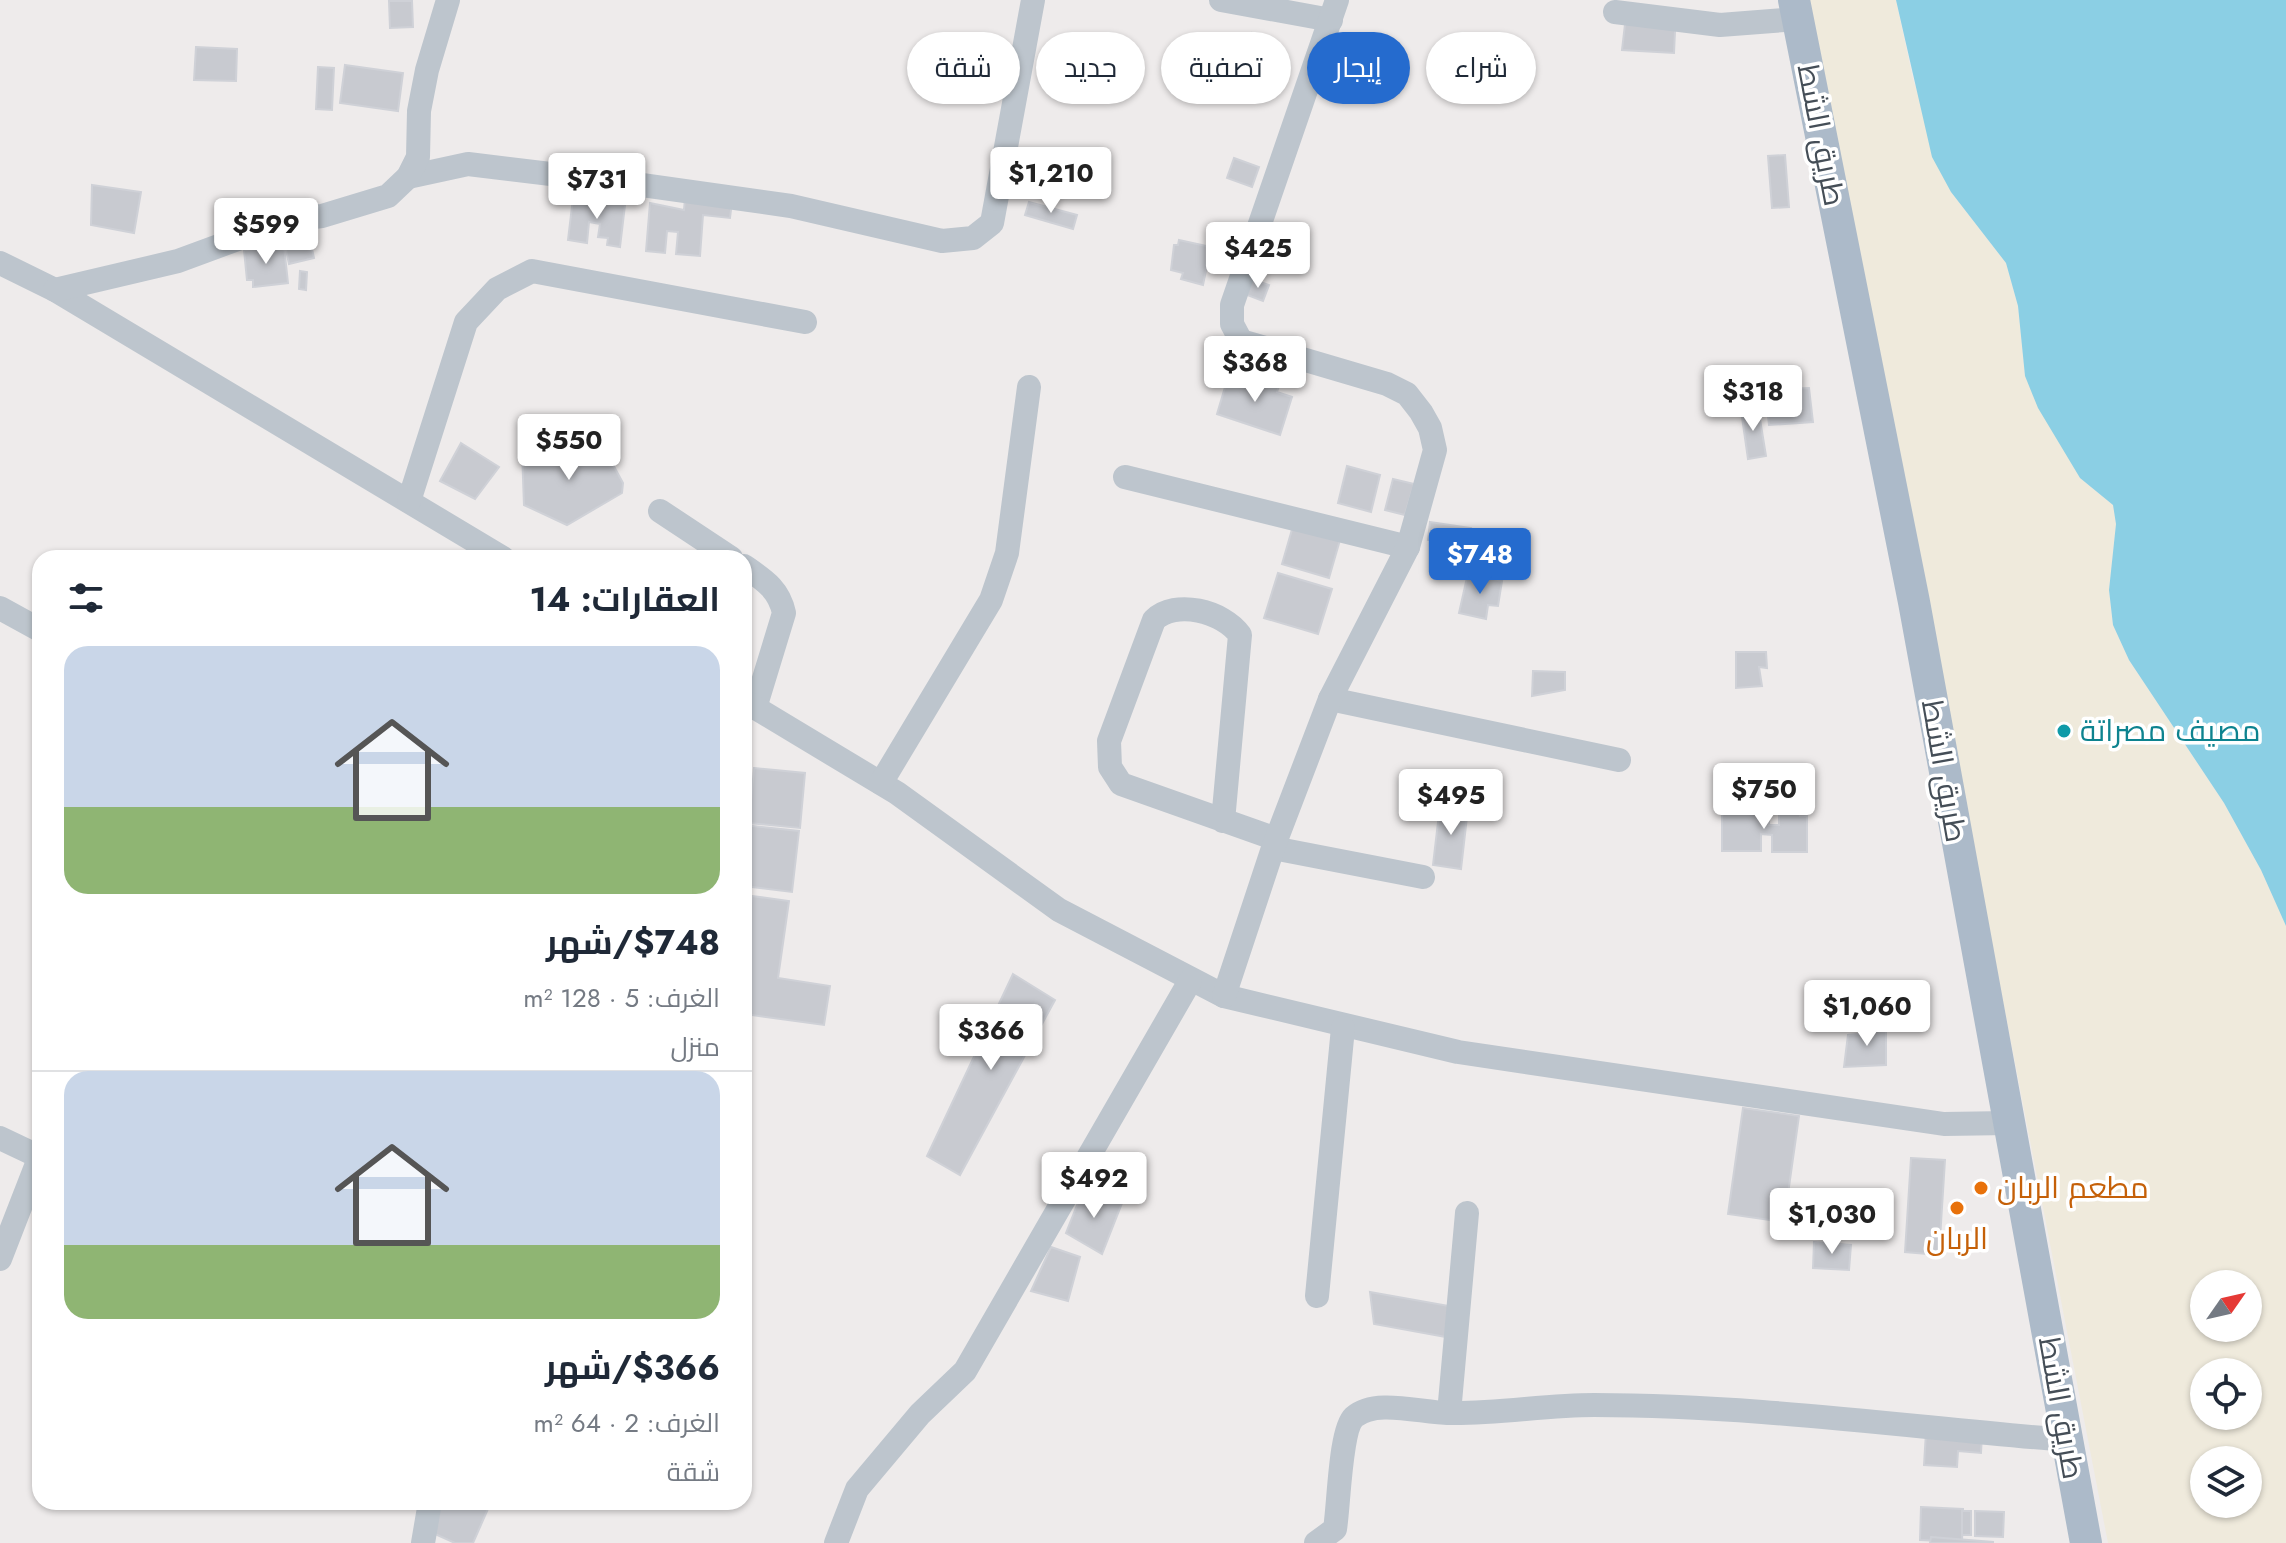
<!DOCTYPE html>
<html lang="ar">
<head>
<meta charset="utf-8">
<style>
  :root { --surface:#fff; --page:#f6f6f7; --text:#1f2937; --muted:#747a83; --line:#e0e1e3; --accent:#256bce }
  body { margin:0; font-family:Jost,Cairo,sans-serif; background:var(--page); color:var(--text); direction:rtl; height:100vh; display:flex; flex-direction:column; font-size:30px; white-space:nowrap }
  * { box-sizing:border-box; margin:0 }
  p { font-size:26px; color:var(--muted) }
  .icon { flex:none; width:44px; height:44px; fill:none; stroke:currentColor; stroke-width:2; stroke-linecap:round; stroke-linejoin:round }
  .map { position:relative; flex:1; overflow:hidden; direction:ltr }
  .sheet { position:absolute; left:32px; top:550px; width:720px; height:960px; display:flex; flex-direction:column; background:var(--surface); border-radius:24px; box-shadow:0 2px 6px #0004; direction:rtl }
  .sheet>* { flex:none }
  .guide { position:absolute; left:776px; top:32px; width:760px; height:72px; direction:rtl; display:flex; gap:16px }
  .needle { width:52px; rotate:56deg }
  .controls { position:absolute; left:2190px; top:1270px; display:grid; gap:16px }
  .controls a { display:grid; place-items:center; width:72px; height:72px; border-radius:50%; background:var(--surface); box-shadow:0 2px 6px #0004; font-size:40px }
  .price { position:absolute; translate:-50% -68px; padding:0 18px; border-radius:8px; background:#fff; color:#222; font-size:26px; line-height:52px; filter:drop-shadow(0 2px 4px #0008) }
  .price::after { content:''; position:absolute; left:50%; top:48px; width:24px; height:18px; margin-left:-12px; background:inherit; clip-path:polygon(0 0,100% 0,50% 100%) }
  .price.on { background:var(--accent); color:#fff }
  ul { padding:0; list-style:none }
  li { display:grid; align-content:center; gap:16px; height:424px; padding:0 32px }
  li+li { border-top:2px solid var(--line) }
  li span { display:grid; place-items:center; height:248px; border-radius:24px; color:#555 }
  li>.icon { margin-inline-start:auto }
  span .icon { width:144px; height:144px; fill:#fffc; stroke-width:1 }
  li b { font-size:34px }
  h2 { display:flex; justify-content:space-between; align-items:center; height:96px; padding:0 32px; font-size:34px }
  .tag { padding:0 28px; border-radius:36px; background:var(--surface); box-shadow:0 2px 6px #0004; font-size:28px; line-height:72px }
  .tag.on { background:var(--accent); color:#fff }
  .map>svg:first-child { display:block }
</style>
</head>
<body>
<div class="map">
<svg width="2286" height="1543" viewBox="0 0 2286 1543">
  <rect width="100%" height="100%" fill="#eeebeb"/>
  <path fill="#efeadc" fill-rule="evenodd" d="M1809,0H1896L1913,79L1951,192L2006,263L2018,306L2025,376L2080,478L2113,505L2116,524L2109,590L2113,625L2129,660L2224,803L2261,870L2286,926V1543H2108ZM2204,1284H2248V1328H2204ZM2204,1372H2248V1416H2204ZM2204,1460H2248V1504H2204Z"/>
  <path fill="#8bcfe4" d="M1896,0H2286V926L2261,870L2224,803L2129,660L2113,625L2109,590L2116,524L2113,505L2080,478L2038,408L2025,376L2018,306L2006,263L1951,192L1932,157Z"/>
  <g fill="#c8cad0" stroke="#cfd1d7" stroke-width="2">
    <path d="M389,1H412L413,27L390,28Z"/>
    <path d="M1627,7L1676,10L1674,53L1622,50Z"/>
    <path d="M1252,33L1264,35L1258,81L1232,77L1234,60L1248,62Z"/>
    <path d="M196,47L237,49L236,81L194,80Z"/>
    <path d="M345,65L403,73L398,111L340,103Z"/>
    <path d="M318,67L334,68L332,110L316,109Z"/>
    <path d="M1785,155L1789,207L1772,208L1768,156Z"/>
    <path d="M1234,158L1259,167L1252,187L1227,178Z"/>
    <path d="M92,185L141,192L134,233L91,225Z"/>
    <path d="M573,198L625,205L620,247L607,245L608,238L598,237L600,224L589,222L587,243L568,240Z"/>
    <path d="M685,198L732,202L730,218L703,215L700,256L676,254L678,232L667,231L665,253L646,251L650,203L684,210Z"/>
    <path d="M1029,202L1077,215L1073,229L1025,215Z"/>
    <path d="M306,221L314,258L289,264L281,227Z"/>
    <path d="M1179,240L1211,247L1203,285L1181,279L1183,273L1171,270L1174,245H1178Z"/>
    <path d="M284,246L288,283L253,287V280H247L244,250Z"/>
    <path d="M300,271L307,272L306,290L299,289Z"/>
    <path d="M1252,279L1269,285L1263,301L1247,295Z"/>
    <path d="M1228,377L1249,383L1251,378L1279,386L1277,392L1292,397L1280,435L1217,414Z"/>
    <path d="M1809,388L1813,422L1769,425L1766,398L1786,400V389Z"/>
    <path d="M1758,407L1766,456L1748,459L1741,410Z"/>
    <path d="M461,443L499,467L475,499L440,481Z"/>
    <path d="M604,448L623,483L622,493L567,525L524,505L522,451Z"/>
    <path d="M1347,466L1380,475L1371,512L1338,503Z"/>
    <path d="M1393,479L1414,484L1405,515L1385,510Z"/>
    <path d="M1430,522L1471,528L1469,546L1428,540Z"/>
    <path d="M1293,526L1340,540L1329,578L1282,564Z"/>
    <path d="M1278,573L1332,589L1318,634L1264,618Z"/>
    <path d="M1468,573L1502,581L1498,606L1488,605L1486,619L1459,613Z"/>
    <path d="M1736,652H1766L1767,668L1759,667L1762,686L1736,688Z"/>
    <path d="M1533,671L1565,672V690L1532,696Z"/>
    <path d="M754,768L805,773L800,828L749,823Z"/>
    <path d="M1440,805L1468,808L1461,869L1433,865Z"/>
    <path d="M1779,808L1800,809V816H1807V852H1772V835L1761,834V851H1722V812H1769V825H1779Z"/>
    <path d="M744,825L799,831L792,892L744,886Z"/>
    <path d="M752,896L789,901L778,978L830,986L824,1025L744,1014V923L748,924Z"/>
    <path d="M1013,974L1055,1000L960,1175L927,1156Z"/>
    <path d="M1860,1025L1886,1028V1065L1844,1067L1848,1035L1859,1034Z"/>
    <path d="M1743,1108L1799,1116L1784,1222L1728,1214Z"/>
    <path d="M1911,1158L1945,1160L1939,1255L1905,1252Z"/>
    <path d="M1083,1190L1122,1203L1102,1254L1066,1233Z"/>
    <path d="M1814,1242L1851,1245L1849,1270L1813,1268Z"/>
    <path d="M1051,1247L1080,1257L1068,1301L1031,1291Z"/>
    <path d="M1370,1292L1449,1306L1446,1337L1374,1324Z"/>
    <path d="M1926,1432L1982,1435L1981,1453L1958,1451L1957,1467L1924,1465Z"/>
    <path d="M439,1502H491L473,1543H455L426,1530Z"/>
    <path d="M1921,1507L1963,1509L1962,1542L1920,1540Z"/>
    <rect x="1962" y="1511" width="9" height="24"/>
    <path d="M1975,1511L2004,1512L2003,1537L1975,1536Z"/>
    <path d="M1931,1537L1993,1542V1543H1930Z"/>
  </g>
  <g fill="none" stroke-linecap="round" stroke-linejoin="round">
    <g stroke="#bdc5cd" stroke-width="24">
      <path d="M1221,0L1331,20"/>
      <path d="M1615,12L1720,25L1798,19"/>
      <path d="M408,177L468,164L642,185L791,206L942,241L973,238L992,223L1033,0"/>
      <path d="M0,263L55,290L503,558"/>
      <path d="M55,290L178,261L289,220L322,216L388,196L408,177L418,157L419,111L427,70L448,0"/>
      <path d="M1125,477L1408,547"/>
      <path d="M409,501L466,322L497,289L532,271L805,322"/>
      <path d="M660,511L731,558"/>
      <path d="M744,566C764,580 779,589 784,613L755,708"/>
      <path d="M0,608L40,630"/>
      <path d="M1330,699L1619,760"/>
      <path d="M744,701L897,793L1059,910L1224,996L1458,1052L1944,1124L2009,1123"/>
      <path d="M881,783L991,600L1007,553L1029,387"/>
      <path d="M1223,821L1240,635C1223,611 1175,599 1154,620L1109,741L1110,767L1121,784L1276,839"/>
      <path d="M1273,848L1423,877"/>
      <path d="M1224,996L1273,848L1330,699L1408,547L1435,450L1430,428L1421,412L1407,394L1387,384L1241,341L1232,324V305L1337,0"/>
      <path d="M0,1138L40,1157"/>
      <path d="M0,1259L40,1156"/>
      <path d="M1317,1296L1343,1028"/>
      <path d="M1449,1413L1467,1213"/>
      <path d="M423,1543L430,1502"/>
      <path d="M836,1543L857,1489L920,1414L965,1371L1190,981"/>
      <path d="M1316,1543L1335,1529C1339,1505 1340,1430 1354,1417C1376,1398 1421,1413 1449,1413C1497,1414 1546,1405 1594,1405C1752,1405 1909,1427 2066,1440"/>
    </g>
    <path stroke="#acbac9" stroke-width="32" d="M1794,0L1914,602L2086,1543"/>
  </g>
  <circle fill="#0f9aa8" stroke="#fff" stroke-width="3" cx="2064" cy="731" r="8"/>
  <g fill="#e8710a" stroke="#fff" stroke-width="3">
    <circle cx="1981" cy="1188" r="8"/>
    <circle cx="1957" cy="1208" r="8"/>
  </g>
  <g text-anchor="middle" stroke-width="7" stroke-linejoin="round" paint-order="stroke">
    <g font-size="30" fill="#454e57" stroke="#fff">
      <text transform="translate(1821 135) rotate(79)" y="10">طريق الشط</text>
      <text transform="translate(1944 771) rotate(80)" y="10">طريق الشط</text>
      <text transform="translate(2061 1408) rotate(80)" y="10">طريق الشط</text>
    </g>
    <g font-size="30" fill="#0d838f" stroke="#fff" text-anchor="start">
      <text x="2080" y="741">مصيف مصراتة</text>
    </g>
    <g font-size="30" fill="#c56008" stroke="#fff" text-anchor="start">
      <text x="1997" y="1198">مطعم الربان</text>
      <text x="1957" y="1249" text-anchor="middle">الربان</text>
    </g>
  </g>
</svg>
<div class="controls">
<a><svg class="needle" viewBox="-14 -14 28 28"><path d="M0-13l5 13h-10z" fill="#e53935"/><path d="M0 13l5-13h-10z" fill="#747a83"/></svg></a>
<a><svg class="icon" aria-label="locate" viewBox="0 0 24 24"><circle cx="12" cy="12" r="6"/><path d="M12 2v4M12 18v4M2 12h4M18 12h4"/></svg></a>
<a><svg class="icon" aria-label="layers" viewBox="0 0 24 24"><path d="M12 4l9 5-9 5-9-5zM3 14l9 5 9-5"/></svg></a>
</div>
<b class="price" style="left:1051px;top:215px">$1,210</b>
<b class="price" style="left:597px;top:221px">$731</b>
<b class="price" style="left:266px;top:266px">$599</b>
<b class="price" style="left:1258px;top:290px">$425</b>
<b class="price" style="left:1255px;top:404px">$368</b>
<b class="price" style="left:1753px;top:433px">$318</b>
<b class="price" style="left:569px;top:482px">$550</b>
<b class="price on" style="left:1480px;top:596px">$748</b>
<b class="price" style="left:1764px;top:831px">$750</b>
<b class="price" style="left:1451px;top:837px">$495</b>
<b class="price" style="left:1867px;top:1048px">$1,060</b>
<b class="price" style="left:991px;top:1072px">$366</b>
<b class="price" style="left:1094px;top:1220px">$492</b>
<b class="price" style="left:1832px;top:1256px">$1,030</b>
<div class="guide">
<a class="tag">شراء</a>
<a class="tag on">إيجار</a>
<a class="tag">تصفية</a>
<a class="tag">جديد</a>
<a class="tag">شقة</a>
</div>
<section class="sheet">
<h2>العقارات: 14<svg class="icon" aria-label="filters" viewBox="0 0 24 24"><path d="M4 7h16M4 17h16"/><circle cx="9" cy="7" r="2"/><circle cx="15" cy="17" r="2"/></svg></h2>
<ul>
<li><span style="background:linear-gradient(#c9d6e8 65%,#8fb573 0)"><svg class="icon" aria-label="home" viewBox="0 0 24 24"><path d="M3 11l9-7 9 7M6 9v11h12V9"/></svg></span><div><b>$748/شهر</b><p>الغرف: 5 · 128 m²</p><p>منزل</p></div></li>
<li><span style="background:linear-gradient(#c9d6e8 70%,#8fb573 0)"><svg class="icon" aria-label="home" viewBox="0 0 24 24"><path d="M3 11l9-7 9 7M6 9v11h12V9"/></svg></span><div><b>$366/شهر</b><p>الغرف: 2 · 64 m²</p><p>شقة</p></div></li>
</ul>
</section>
</div>
</body>
</html>
